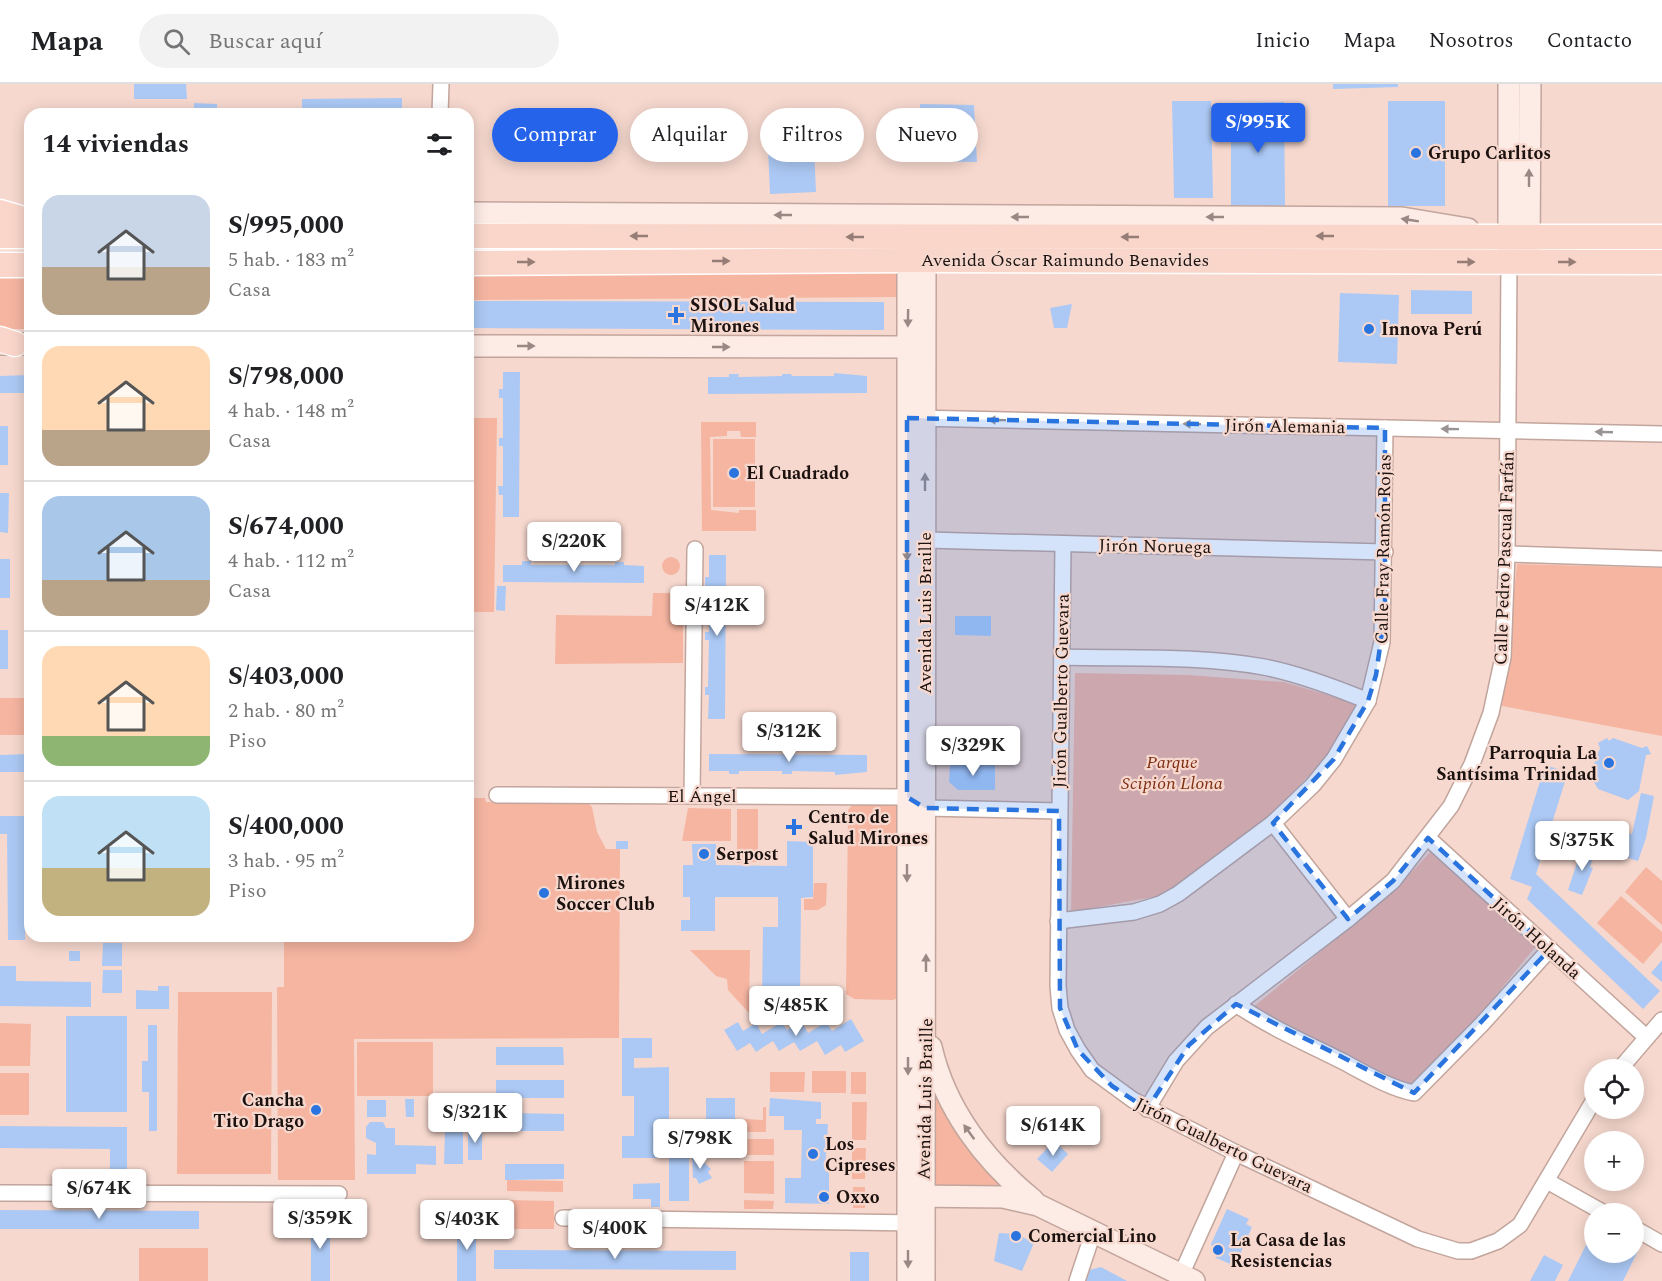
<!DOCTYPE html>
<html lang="es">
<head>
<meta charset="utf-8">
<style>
  :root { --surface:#fff; --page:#f2f2f2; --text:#202124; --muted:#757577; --line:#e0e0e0; --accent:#2563eb }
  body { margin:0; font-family:Spectral,serif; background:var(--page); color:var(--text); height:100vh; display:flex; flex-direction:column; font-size:22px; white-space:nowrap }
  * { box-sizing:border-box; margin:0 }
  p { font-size:20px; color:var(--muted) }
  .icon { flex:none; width:33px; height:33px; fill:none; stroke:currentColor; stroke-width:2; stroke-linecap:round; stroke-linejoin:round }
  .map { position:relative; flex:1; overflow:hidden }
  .details { position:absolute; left:24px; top:24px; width:450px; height:834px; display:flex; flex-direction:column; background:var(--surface); border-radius:18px; box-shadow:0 3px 15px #0003 }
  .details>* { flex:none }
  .banner { position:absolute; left:492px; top:24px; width:570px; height:54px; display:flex; gap:12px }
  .buttons { position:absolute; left:1584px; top:975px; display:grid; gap:12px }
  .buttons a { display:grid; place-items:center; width:60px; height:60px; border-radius:50%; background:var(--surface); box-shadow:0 3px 15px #0003; font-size:30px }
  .price { position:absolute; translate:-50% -51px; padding:0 14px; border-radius:6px; background:#fff; color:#222; font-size:20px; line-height:39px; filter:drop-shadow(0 2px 3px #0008) }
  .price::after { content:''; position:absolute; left:50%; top:36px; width:18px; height:14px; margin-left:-9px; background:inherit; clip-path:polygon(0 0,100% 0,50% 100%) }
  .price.current { background:var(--accent); color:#fff }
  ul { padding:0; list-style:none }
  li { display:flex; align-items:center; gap:18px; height:150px; padding:0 18px }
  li+li { border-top:2px solid var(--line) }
  li span { display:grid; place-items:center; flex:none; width:168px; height:120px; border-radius:18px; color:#555 }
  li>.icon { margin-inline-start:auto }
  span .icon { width:72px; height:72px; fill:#fffc; stroke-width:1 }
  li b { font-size:26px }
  h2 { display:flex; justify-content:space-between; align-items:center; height:72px; padding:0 18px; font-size:26px }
  .chip { padding:0 21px; border-radius:27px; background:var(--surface); box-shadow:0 3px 15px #0003; font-size:21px; line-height:54px }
  .chip.current { background:var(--accent); color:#fff }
  header { display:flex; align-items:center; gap:36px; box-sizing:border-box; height:84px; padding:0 30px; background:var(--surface); border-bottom:2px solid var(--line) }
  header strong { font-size:28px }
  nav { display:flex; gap:33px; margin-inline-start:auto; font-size:21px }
  .search { width:420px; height:54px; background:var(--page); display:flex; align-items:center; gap:15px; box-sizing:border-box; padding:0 21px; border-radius:33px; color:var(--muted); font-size:22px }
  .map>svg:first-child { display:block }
</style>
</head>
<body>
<header>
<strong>Mapa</strong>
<div class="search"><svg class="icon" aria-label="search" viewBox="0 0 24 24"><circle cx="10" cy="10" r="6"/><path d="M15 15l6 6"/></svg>Buscar aquí</div>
<nav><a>Inicio</a><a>Mapa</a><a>Nosotros</a><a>Contacto</a></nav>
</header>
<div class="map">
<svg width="1662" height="1197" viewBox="0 0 1662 1197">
  <rect width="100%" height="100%" fill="#f6d8ce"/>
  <g fill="#f5b5a1">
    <path d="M900,187L904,213L468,216V191Z"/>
    <rect x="0" y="192" width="30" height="53"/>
    <path d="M468,334H497L494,528H468Z"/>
    <path d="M701,338H756V353H741L740,347H727V352L710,353L711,426L739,429V426H756V447H702Z"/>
    <rect x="713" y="355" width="42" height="68"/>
    <circle cx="671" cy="482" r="9"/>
    <path d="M1517,480L1662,484V652L1502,622Z"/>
    <path d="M653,509H683V579L555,580L556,531L652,532Z"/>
    <path d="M1075,589L1188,591L1284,598L1358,620L1331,669L1250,752L1164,811L1071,828Z"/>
    <rect x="0" y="614" width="30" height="37"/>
    <path d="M468,714H485L486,718L588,719L592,723L597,748L606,765H620L619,954L354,955L355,1096H278L277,903H284V852H468Z"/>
    <path d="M853,720L899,721L898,914L893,916L854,915L846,910L848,726Z"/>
    <path d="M688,724L731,725V757H682Z"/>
    <path d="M737,725H758V778L737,779Z"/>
    <path d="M1432,766L1537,861L1478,933L1414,1004L1252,924L1396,805Z"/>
    <path d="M1646,783L1662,797V841L1625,808Z"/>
    <path d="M814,799H827L826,821L818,826H804V815H813Z"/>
    <path d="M1621,812L1662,848V858L1643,880L1597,839Z"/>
    <path d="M690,866H750L749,929L728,906L727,895L716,892Z"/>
    <path d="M178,908H272L271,1090H177Z"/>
    <path d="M0,939L31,940L30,982H0Z"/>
    <rect x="357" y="958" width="76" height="54"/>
    <rect x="812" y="987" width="34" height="22"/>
    <path d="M770,988H805L804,1008H770Z"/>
    <rect x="851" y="988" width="15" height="22"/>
    <rect x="0" y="989" width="29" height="42"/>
    <path d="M933,1012H937L965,1061L1003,1106L931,1103Z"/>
    <path d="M852,1018H867L866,1056H852Z"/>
    <path d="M763,1023H766V1048H745V1035L763,1036Z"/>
    <path d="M745,1055H774V1071H744Z"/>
    <path d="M852,1064H866L865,1095H852Z"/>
    <path d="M744,1077H774V1110L744,1109Z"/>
    <path d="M507,1096L563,1097V1108L507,1107Z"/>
    <rect x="853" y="1103" width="12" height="21"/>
    <path d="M505,1116L554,1117V1145H505Z"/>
    <path d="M744,1116L774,1117L773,1125H744Z"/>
    <path d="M344,1123H363V1141L344,1140Z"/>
    <rect x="139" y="1164" width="69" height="33"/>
  </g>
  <g fill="#acc9f5">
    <path d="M134,0H186L187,15H134Z"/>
    <path d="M1333,0H1398V3L1333,5Z"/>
    <path d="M402,14V30H302V15Z"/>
    <path d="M1172,17H1211L1213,114H1174Z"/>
    <rect x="1388" y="17" width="57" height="105"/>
    <path d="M1284,18L1285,122H1231V19Z"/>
    <path d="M194,19L217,20V30H194Z"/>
    <path d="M920,20L974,21L977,78L921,77Z"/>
    <path d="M610,33L613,70L562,74L559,38Z"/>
    <path d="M814,62L816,108L770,110L768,64Z"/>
    <path d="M1411,206L1472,207V230H1411Z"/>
    <path d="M1340,209L1399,211L1397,280L1338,278Z"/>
    <path d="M468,217L884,218V246L468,244Z"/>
    <path d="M1072,220L1067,244H1054L1050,224Z"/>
    <path d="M503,288H520L519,433H503V411H499L498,402H503V362H499V354H503V314H499V305H503Z"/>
    <path d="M834,289L867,292V309L708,310V293H729V290H739L738,293L782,292V290H791L792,292H834Z"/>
    <path d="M30,291V309H0V292Z"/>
    <rect x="0" y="342" width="8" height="39"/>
    <path d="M0,409H9L8,449L0,448Z"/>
    <path d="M709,471H726L725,635H708L709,611H705V603H708L709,556H705V548H709V502H705V493H709Z"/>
    <rect x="0" y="475" width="10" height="39"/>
    <path d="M522,477H531V481H568L569,477H578V481H615V478H624V481L644,482V499L503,498V481H522Z"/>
    <path d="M497,502H506L505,527L496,526Z"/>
    <path d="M955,532H991V552L955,551Z"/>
    <rect x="0" y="546" width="8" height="39"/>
    <path d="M1607,654L1609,657L1613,654L1642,664L1647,662L1651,670L1646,671L1639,707L1628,716L1598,705L1590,691L1600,664L1598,659Z"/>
    <path d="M30,670V688H0V671Z"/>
    <rect x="468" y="670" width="5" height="17"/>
    <path d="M709,670L867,671V688L835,691V688L792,687V690H782V687H739V690H729V687H709Z"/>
    <path d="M950,680L995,681V706H958L949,698Z"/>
    <path d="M1545,681L1568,688L1536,790L1660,907L1643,925L1527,815L1532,803L1510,795Z"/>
    <path d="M1641,709L1654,712L1646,754L1638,777L1553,752L1558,737L1622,755L1624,748L1632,750Z"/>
    <path d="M0,732H30V750H25V856H8L7,750H0Z"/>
    <rect x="616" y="757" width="12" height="8"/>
    <path d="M787,757L813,758V813L801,814L800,916L762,915L763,843H778V813H715V847H681V836H690V813H683V781H693L692,760H716V781L787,782Z"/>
    <path d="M1582,764L1595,768L1590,783L1593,784L1582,811L1568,806Z"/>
    <path d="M103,859H122V882H102Z"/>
    <rect x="69" y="867" width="11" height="10"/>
    <path d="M1662,876V898L1651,889Z"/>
    <path d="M0,882H16V897L91,898V923L0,922Z"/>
    <path d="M103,886H122V909H102Z"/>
    <path d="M158,902H169V925H136V906L158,907Z"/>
    <rect x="66" y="932" width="61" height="96"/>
    <path d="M851,935L864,957L845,968L841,961L825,971L817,957L800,967L794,958L779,967L773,957L756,968L750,959L737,967L724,946L738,938L743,947L756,939L762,950L782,938L787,946L801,937L808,949L826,938L832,947Z"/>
    <path d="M148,941H157V1047H149V1008H142V977H148Z"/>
    <path d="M622,954H652V974H634V984L669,983V1049H706V1014H735V1068H689V1117H669V1074H622V1052H634V1012H622Z"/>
    <path d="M496,963H563L564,981H496Z"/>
    <rect x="496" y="996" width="68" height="18"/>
    <path d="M770,1014L821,1018V1035H816V1040H828L825,1087L829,1088V1120L785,1119V1094H801L802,1046H784V1032H769Z"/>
    <path d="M405,1015H414V1033H406Z"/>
    <rect x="367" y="1016" width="19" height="17"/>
    <path d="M441,1026L475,1027L474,1040H440Z"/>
    <path d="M502,1029L564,1030V1047H503Z"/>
    <path d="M370,1038H383L386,1044H395V1061L436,1062V1081L416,1080V1090H367V1070L376,1071V1059L366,1054V1043Z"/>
    <path d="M0,1042L127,1043V1089H110V1065L0,1064Z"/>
    <rect x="468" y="1043" width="14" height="33"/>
    <path d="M445,1045H463V1080H444Z"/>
    <path d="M1054,1057L1068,1070L1052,1088L1037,1075Z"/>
    <path d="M696,1071L711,1085L708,1088L712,1094L699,1100L696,1094H693L692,1072Z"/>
    <path d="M505,1080H564V1095L505,1096Z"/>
    <path d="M660,1099V1123H651V1115H633V1100Z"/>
    <path d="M1227,1125L1249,1135L1246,1140L1252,1143L1235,1182L1216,1174L1211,1160Z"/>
    <path d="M0,1126L199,1127V1145H0Z"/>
    <rect x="311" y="1136" width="19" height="61"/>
    <rect x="457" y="1137" width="19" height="60"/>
    <path d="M1594,1145V1168H1634V1160L1640,1163L1623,1197H1568Z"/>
    <path d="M999,1149L1017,1150L1034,1159L1022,1187L994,1177Z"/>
    <path d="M494,1166L736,1167V1186L494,1185Z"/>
    <rect x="850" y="1168" width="19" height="29"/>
    <path d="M1544,1171L1563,1181L1555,1197H1530Z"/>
    <path d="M1101,1183L1127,1197H1085L1089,1186Z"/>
  </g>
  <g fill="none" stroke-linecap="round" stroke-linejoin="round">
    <g stroke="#c2a59c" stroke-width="18">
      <g id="street">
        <path d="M440,30L441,0"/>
        <path d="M915,334L1662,350"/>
        <path d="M926,456L1385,468"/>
        <path d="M1063,460L1058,902L1060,924L1067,946L1078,966L1092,986L1133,1016L1236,1069L1418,1155L1458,1167H1471L1498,1157L1520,1141L1594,1016"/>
        <path d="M1507,470L1662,475"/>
        <path d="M1062,573C1128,575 1199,571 1264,583C1300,590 1334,603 1368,617"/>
        <path d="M497,711L907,713L925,724L1059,727"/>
        <path d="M692,712L695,465"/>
        <path d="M1273,739L1348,835"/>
        <path d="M1428,754L1646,953"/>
        <path d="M1058,837L1134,828L1160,820L1178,810L1273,739L1313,701L1334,675L1368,617L1382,558L1385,344"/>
        <path d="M1236,920C1269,943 1306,959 1342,977C1365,989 1389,1004 1414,1009L1482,940L1550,865"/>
        <path d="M1619,986L1662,936"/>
        <path d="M1147,1025L1176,977L1207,943L1348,835L1393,797L1451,722L1472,680L1491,629L1503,573L1507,470L1509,178"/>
        <path d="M1547,1097L1606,1130"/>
        <path d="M0,1109L339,1110"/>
        <path d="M563,1134L917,1139"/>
        <path d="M1634,1144L1662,1160"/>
        <path d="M1181,1191L1236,1069"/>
        <path d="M1077,1197L1093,1149"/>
      </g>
    </g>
    <g stroke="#c2a59c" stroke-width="24">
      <g id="secondary">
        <path d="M468,129L1402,134L1468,145"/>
        <path d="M883,132C905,142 918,153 925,176L924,1197"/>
        <path d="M1509,169V0"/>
        <path d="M1529,169L1530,0"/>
        <path d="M0,260H30"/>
        <path d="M468,262L908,263"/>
        <path d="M931,963C945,1025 985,1077 1033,1116"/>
        <path d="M909,1112L1003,1113L1038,1121L1194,1197"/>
        <path d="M908,1197V176"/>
      </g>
    </g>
    <g stroke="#fff" stroke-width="27">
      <g id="primary">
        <path d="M0,128L30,137"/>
        <path d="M0,152H30"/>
        <path d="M468,152L1662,153"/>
        <path d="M468,179L908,176L1662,178"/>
        <path d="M0,181H30"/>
        <path d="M0,255L15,260"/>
      </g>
    </g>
    <use href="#street" stroke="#fff" stroke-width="15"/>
    <use href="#secondary" stroke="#fdebe5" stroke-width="21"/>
    <use href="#primary" stroke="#fad6ca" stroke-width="24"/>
  </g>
  <defs><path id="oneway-solid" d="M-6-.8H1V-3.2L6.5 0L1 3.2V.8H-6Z" transform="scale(1.5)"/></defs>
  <g fill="#988985">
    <use href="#oneway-solid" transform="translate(1529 94) rotate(-90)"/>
    <use href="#oneway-solid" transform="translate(783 131) rotate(-180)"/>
    <use href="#oneway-solid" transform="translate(1020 133) rotate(-180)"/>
    <use href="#oneway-solid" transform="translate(1215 133) rotate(-180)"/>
    <use href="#oneway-solid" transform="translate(1410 136) rotate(-171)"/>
    <use href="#oneway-solid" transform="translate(908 234) rotate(91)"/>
    <use href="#oneway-solid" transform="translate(526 262)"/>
    <use href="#oneway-solid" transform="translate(721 263)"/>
    <use href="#oneway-solid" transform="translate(925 398) rotate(-90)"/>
    <use href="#oneway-solid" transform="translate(907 468) rotate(90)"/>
    <use href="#oneway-solid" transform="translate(907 789) rotate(90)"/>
    <use href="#oneway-solid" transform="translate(926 879) rotate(-90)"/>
    <use href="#oneway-solid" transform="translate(908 982) rotate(90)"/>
    <use href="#oneway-solid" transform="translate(969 1048) rotate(-126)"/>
    <use href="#oneway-solid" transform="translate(908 1175) rotate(90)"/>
  </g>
  <g fill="#967e76">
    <use href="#oneway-solid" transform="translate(639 152) rotate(-180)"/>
    <use href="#oneway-solid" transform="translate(1325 152) rotate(180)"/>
    <use href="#oneway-solid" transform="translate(855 153) rotate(-180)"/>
    <use href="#oneway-solid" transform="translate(1130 153) rotate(180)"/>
    <use href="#oneway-solid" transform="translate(721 177)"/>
    <use href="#oneway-solid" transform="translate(526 178)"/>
    <use href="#oneway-solid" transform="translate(1466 178)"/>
    <use href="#oneway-solid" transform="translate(1567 178)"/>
  </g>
  <g fill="#999493">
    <use href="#oneway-solid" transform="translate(997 336) rotate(-179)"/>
    <use href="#oneway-solid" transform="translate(1192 340) rotate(-179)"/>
    <use href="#oneway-solid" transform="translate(1450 345) rotate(-179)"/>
    <use href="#oneway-solid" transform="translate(1604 348) rotate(-178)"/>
  </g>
  <path fill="#2974df" fill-opacity="0.2" stroke="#2974df" stroke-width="4.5" stroke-dasharray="12 8" stroke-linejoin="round" d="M907,334L1385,344V527L1376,591L1368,617L1334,675L1273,739L1348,835L1393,797L1428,754L1550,865L1414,1009L1236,920L1189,961L1147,1025L1112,1002L1078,966L1060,924L1059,727L925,724L907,713Z"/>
  <g fill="#2974df" stroke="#f6d8ce" stroke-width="2">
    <circle cx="1416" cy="69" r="6"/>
    <path d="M673 222h6v6h6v6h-6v6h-6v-6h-6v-6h6z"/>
    <circle cx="1369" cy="245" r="6"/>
    <circle cx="734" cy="389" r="6"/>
    <circle cx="1609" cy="679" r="6"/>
    <path d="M791 734h6v6h6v6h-6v6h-6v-6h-6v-6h6z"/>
    <circle cx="704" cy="770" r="6"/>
    <circle cx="544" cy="809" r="6"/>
    <circle cx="316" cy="1026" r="6"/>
    <circle cx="813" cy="1070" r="6"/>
    <circle cx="824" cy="1113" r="6"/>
    <circle cx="1016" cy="1152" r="6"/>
    <circle cx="1218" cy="1166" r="6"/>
  </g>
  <g text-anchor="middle" stroke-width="4.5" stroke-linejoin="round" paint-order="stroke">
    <g font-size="18" font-weight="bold" fill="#1c120f" stroke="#f6d8ce" text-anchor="start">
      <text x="1428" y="75">Grupo Carlitos</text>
      <text x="690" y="227">SISOL Salud<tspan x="690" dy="21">Mirones</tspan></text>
      <text x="1381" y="251">Innova Perú</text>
      <text x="746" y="395">El Cuadrado</text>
      <text x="1597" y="675" text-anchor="end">Parroquia La<tspan x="1597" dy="21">Santísima Trinidad</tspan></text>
      <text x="808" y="739">Centro de<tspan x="808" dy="21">Salud Mirones</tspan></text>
      <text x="716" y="776">Serpost</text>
      <text x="556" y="805">Mirones<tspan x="556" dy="21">Soccer Club</tspan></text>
      <text x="304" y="1022" text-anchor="end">Cancha<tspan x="304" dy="21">Tito Drago</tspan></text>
      <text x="825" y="1066">Los<tspan x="825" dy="21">Cipreses</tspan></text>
      <text x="836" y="1119">Oxxo</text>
      <text x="1028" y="1158">Comercial Lino</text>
      <text x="1230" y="1162">La Casa de las<tspan x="1230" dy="21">Resistencias</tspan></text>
    </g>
    <g font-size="18" fill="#1c120f" stroke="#f6d8ce">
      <text x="1065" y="182">Avenida Óscar Raimundo Benavides</text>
      <text transform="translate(1285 342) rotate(1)" y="6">Jirón Alemania</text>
      <text transform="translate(1155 462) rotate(1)" y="6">Jirón Noruega</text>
      <text transform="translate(1383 465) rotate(-89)" y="6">Calle Fray Ramón Rojas</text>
      <text transform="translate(1504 474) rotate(-88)" y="6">Calle Pedro Pascual Farfán</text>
      <text transform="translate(925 529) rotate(-90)" y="6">Avenida Luis Braille</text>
      <text transform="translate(1061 607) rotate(-89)" y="6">Jirón Gualberto Guevara</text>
      <text x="702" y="718">El Ángel</text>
      <text transform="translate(1537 854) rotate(42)" y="6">Jirón Holanda</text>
      <text transform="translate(925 1015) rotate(-89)" y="6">Avenida Luis Braille</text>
      <text transform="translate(1224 1061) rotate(26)" y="6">Jirón Gualberto Guevara</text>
    </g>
    <g font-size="18" font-style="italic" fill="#7f2f13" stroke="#f6d8ce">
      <text x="1172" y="684">Parque<tspan x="1172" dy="21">Scipión Llona</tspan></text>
    </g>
  </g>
</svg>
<div class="buttons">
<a><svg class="icon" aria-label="locate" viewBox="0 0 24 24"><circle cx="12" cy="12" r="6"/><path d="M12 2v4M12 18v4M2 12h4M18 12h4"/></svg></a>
<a>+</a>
<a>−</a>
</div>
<b class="price current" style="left:1258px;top:70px">S/995K</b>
<b class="price" style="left:574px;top:489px">S/220K</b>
<b class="price" style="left:717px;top:553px">S/412K</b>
<b class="price" style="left:789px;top:679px">S/312K</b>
<b class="price" style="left:973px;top:693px">S/329K</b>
<b class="price" style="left:1582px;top:788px">S/375K</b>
<b class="price" style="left:796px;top:953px">S/485K</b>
<b class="price" style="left:475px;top:1060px">S/321K</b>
<b class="price" style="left:1053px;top:1073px">S/614K</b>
<b class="price" style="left:700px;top:1086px">S/798K</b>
<b class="price" style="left:99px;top:1136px">S/674K</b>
<b class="price" style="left:320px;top:1166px">S/359K</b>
<b class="price" style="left:467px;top:1167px">S/403K</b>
<b class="price" style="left:615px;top:1176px">S/400K</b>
<div class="banner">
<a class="chip current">Comprar</a>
<a class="chip">Alquilar</a>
<a class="chip">Filtros</a>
<a class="chip">Nuevo</a>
</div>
<section class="details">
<h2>14 viviendas<svg class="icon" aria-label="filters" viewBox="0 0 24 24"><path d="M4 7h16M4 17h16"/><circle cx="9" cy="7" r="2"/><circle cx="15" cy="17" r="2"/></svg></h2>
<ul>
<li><span style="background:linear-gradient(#c9d6e8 60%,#b9a48a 0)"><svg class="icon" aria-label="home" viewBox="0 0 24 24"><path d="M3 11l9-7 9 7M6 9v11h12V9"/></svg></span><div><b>S/995,000</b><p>5 hab. · 183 m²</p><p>Casa</p></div></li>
<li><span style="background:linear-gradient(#ffd9b3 70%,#b9a48a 0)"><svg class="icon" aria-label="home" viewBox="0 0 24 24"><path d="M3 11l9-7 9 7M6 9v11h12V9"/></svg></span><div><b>S/798,000</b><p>4 hab. · 148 m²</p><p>Casa</p></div></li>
<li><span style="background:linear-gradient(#a9c7e8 70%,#b9a48a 0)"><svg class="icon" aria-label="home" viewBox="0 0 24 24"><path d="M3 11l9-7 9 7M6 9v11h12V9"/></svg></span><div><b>S/674,000</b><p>4 hab. · 112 m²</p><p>Casa</p></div></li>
<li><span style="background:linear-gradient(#ffd9b3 75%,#8fb573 0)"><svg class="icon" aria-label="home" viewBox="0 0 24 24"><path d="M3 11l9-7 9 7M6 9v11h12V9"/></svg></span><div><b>S/403,000</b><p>2 hab. · 80 m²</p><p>Piso</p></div></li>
<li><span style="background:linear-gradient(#bfe0f5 60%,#c2b280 0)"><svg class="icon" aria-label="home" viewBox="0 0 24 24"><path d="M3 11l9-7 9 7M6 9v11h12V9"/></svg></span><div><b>S/400,000</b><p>3 hab. · 95 m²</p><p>Piso</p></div></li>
</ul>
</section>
</div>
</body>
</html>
